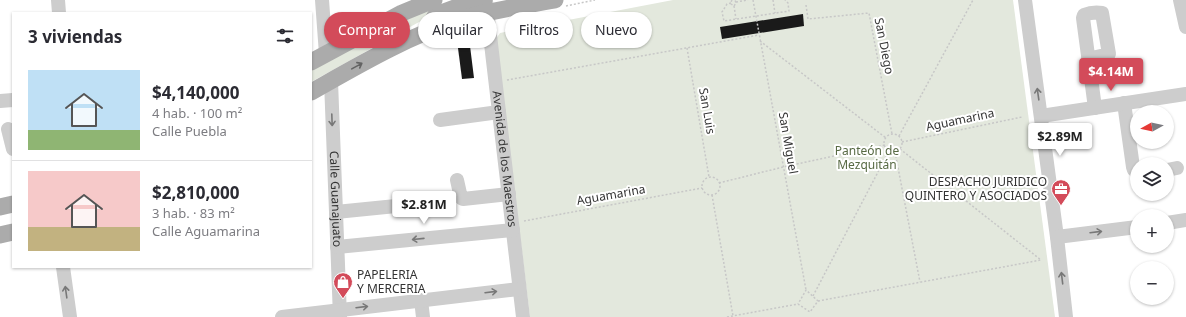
<!DOCTYPE html>
<html lang="es">
<head>
<meta charset="utf-8">
<style>
  :root { --surface:#fff; --page:#f2f2f3; --text:#2b2b33; --muted:#7c7c81; --line:#e1e1e2; --accent:#d34b5a }
  body { margin:0; font-family:"Noto Sans",sans-serif; background:var(--page); color:var(--text); height:100vh; display:flex; flex-direction:column; font-size:15px; white-space:nowrap }
  * { box-sizing:border-box; margin:0 }
  p { font-size:13px; color:var(--muted) }
  .icon { flex:none; width:22px; height:22px; fill:none; stroke:currentColor; stroke-width:2; stroke-linecap:round; stroke-linejoin:round }
  .map { position:relative; flex:1; overflow:hidden }
  .details { position:absolute; left:12px; top:12px; width:300px; height:256px; display:flex; flex-direction:column; background:var(--surface); border-radius:0px; box-shadow:0 1px 3px #0004 }
  .details>* { flex:none }
  .hud { position:absolute; left:324px; top:12px; width:380px; height:36px; display:flex; gap:8px }
  .needle { width:26px; rotate:262deg }
  .tools { position:absolute; left:1130px; top:105px; display:grid; gap:8px }
  .tools a { display:grid; place-items:center; width:44px; height:44px; border-radius:50%; background:var(--surface); box-shadow:0 1px 3px #0004; font-size:20px }
  .price { position:absolute; translate:-50% -34px; padding:0 9px; border-radius:4px; background:#fff; color:#222; font-size:13px; line-height:26px; filter:drop-shadow(0 1px 2px #0008) }
  .price::after { content:''; position:absolute; left:50%; top:24px; width:12px; height:9px; margin-left:-6px; background:inherit; clip-path:polygon(0 0,100% 0,50% 100%) }
  .price.active { background:var(--accent); color:#fff }
  ul { padding:0; list-style:none }
  li { display:flex; align-items:center; gap:12px; height:100px; padding:0 16px }
  li+li { border-top:1px solid var(--line) }
  li span { display:grid; place-items:center; flex:none; width:112px; height:80px; border-radius:0px; color:#555 }
  li>.icon { margin-inline-start:auto }
  span .icon { width:48px; height:48px; fill:#fffc; stroke-width:1 }
  li b { font-size:17px }
  h2 { display:flex; justify-content:space-between; align-items:center; height:48px; padding:0 16px; font-size:17px }
  .pill { padding:0 14px; border-radius:18px; background:var(--surface); box-shadow:0 1px 3px #0004; font-size:14px; line-height:36px }
  .pill.active { background:var(--accent); color:#fff }
  .map>svg:first-child { display:block }
</style>
</head>
<body>
<div class="map">
<svg width="1186" height="317" viewBox="0 0 1186 317">
  <rect width="100%" height="100%" fill="#fff"/>
  <g fill="#e3e8dd">
    <path d="M673,0H1013L1055,317H530L496,39L500,33Z"/>
    <path d="M434,6L437,12L311,82V69L400,20Z"/>
  </g>
  <g fill="#1a1a1a">
    <path d="M803,14L804,26L722,39L720,27Z"/>
    <path d="M470,46L474,78L462,79L458,48Z"/>
  </g>
  <g fill="none" stroke-linecap="round" stroke-linejoin="round">
    <g stroke="#c7c7c7" stroke-width="1.5" stroke-dasharray="2 2" stroke-linecap="butt">
      <path d="M732,0L731,2V4L734,6L736,3L735,0"/>
      <path d="M753,0L806,290"/>
      <path d="M773,0L775,13"/>
      <path d="M736,2L748,0"/>
      <path d="M731,3L727,4L722,12L724,21L789,11L788,3L785,0"/>
      <path d="M806,5L808,19L869,13L892,134"/>
      <path d="M566,6L595,0"/>
      <path d="M734,6L736,19"/>
      <path d="M760,41L886,138"/>
      <path d="M687,48L709,177"/>
      <path d="M507,80L759,35"/>
      <circle cx="893" cy="143" r="9"/>
      <path d="M899,136L973,0"/>
      <path d="M902,142L1022,117"/>
      <path d="M900,149L1041,260"/>
      <path d="M895,152L920,282"/>
      <circle cx="711" cy="186" r="9"/>
      <path d="M719,183L783,167L885,145"/>
      <path d="M712,195L733,316"/>
      <path d="M524,221L702,188"/>
      <path d="M813,296L889,151"/>
      <path d="M818,301L1041,260"/>
      <path d="M727,317L798,304L810,312L818,301L806,290L798,304"/>
    </g>
    <g stroke="#cdcdcd" stroke-width="14">
      <path d="M58,0L59,13"/>
      <path d="M322,0L326,54"/>
      <path d="M1025,0L1057,237L1066,317"/>
      <path d="M1180,0L1186,27"/>
      <path id="s1" d="M486,1L523,317"/>
      <path d="M1088,59L1109,54L1102,13C1096,12 1089,13 1084,15L1083,18L1095,108"/>
      <path id="s2" d="M331,81L340,317"/>
      <path d="M0,101L13,100"/>
      <path d="M1124,103L1133,167L1134,170L1137,172"/>
      <path d="M1041,116L1186,94"/>
      <path d="M440,120L499,112"/>
      <path d="M8,129L13,149"/>
      <path d="M1167,170L1177,168"/>
      <path d="M457,180L461,198L463,199L509,194"/>
      <path d="M336,212L396,206"/>
      <path d="M1167,223L1186,220"/>
      <path d="M1057,237L1137,227"/>
      <path d="M337,247L513,230"/>
      <path d="M63,267L70,317"/>
      <path d="M421,300L423,317"/>
      <path d="M282,317L519,289"/>
    </g>
    <g stroke="#ababab" stroke-width="17">
      <path d="M427,29L436,15L460,6L484,0"/>
      <path d="M311,62L402,13L434,0"/>
      <path d="M311,92C359,65 406,37 459,20C490,10 523,6 555,0"/>
      <path d="M0,207L13,204"/>
      <path d="M0,235L13,232"/>
    </g>
  </g>
  <defs><path id="oneway-shaft" d="M-6 0H5M1.5-3L5.5 0L1.5 3" fill="none" stroke-width="1.6" stroke-linecap="round" stroke-linejoin="round"/></defs>
  <use stroke="#636363" href="#oneway-shaft" transform="translate(357 66) rotate(-29)"/>
  <g stroke="#787878">
    <use href="#oneway-shaft" transform="translate(1038 94) rotate(-98)"/>
    <use href="#oneway-shaft" transform="translate(332 120) rotate(88)"/>
    <use href="#oneway-shaft" transform="translate(1096 232) rotate(-7)"/>
    <use href="#oneway-shaft" transform="translate(418 239) rotate(174)"/>
    <use href="#oneway-shaft" transform="translate(1062 278) rotate(-97)"/>
    <use href="#oneway-shaft" transform="translate(66 292) rotate(-98)"/>
    <use href="#oneway-shaft" transform="translate(491 292) rotate(-7)"/>
    <use href="#oneway-shaft" transform="translate(362 307) rotate(-7)"/>
  </g>
  <defs>
    <g id="office-pin" transform="scale(1)"><path d="M0 17L-7.5 6A9.5 9.5 0 1 1 7.5 6Z" fill="#d34b5a" stroke="#fff"/><path d="M-6-3h4V-5.5h4V-3h4V5H-6ZM-1-4.5V-3h2v-1.5ZM-6 0V1H6V0Z" fill="#fff"/></g>
    <g id="shop-pin" transform="scale(1)"><path d="M0 17L-7.5 6A9.5 9.5 0 1 1 7.5 6Z" fill="#d34b5a" stroke="#fff"/><path d="M-5-2.5h2.3a2.7 3.5 0 0 1 5.4 0H5L5.5 6h-11ZM-1.5-2.5h3a1.5 2.3 0 0 0-3 0Z" fill="#fff"/></g>
  </defs>
  <g fill-rule="evenodd">
    <use href="#office-pin" x="1061" y="189"/>
    <use href="#shop-pin" x="343" y="282"/>
  </g>
  <g text-anchor="middle" stroke-width="4" stroke-linejoin="round" paint-order="stroke">
    <g font-size="12" fill="#333" stroke="#fff">
      <text transform="translate(884 46) rotate(79)" y="4">San Diego</text>
      <text transform="translate(707 111) rotate(80)" y="4">San Luis</text>
      <text transform="translate(960 120) rotate(-12)" y="4">Aguamarina</text>
      <text transform="translate(788 143) rotate(80)" y="4">San Miguel</text>
      <text dy="4" stroke="none"><textPath href="#s1" startOffset="159">Avenida de los Maestros</textPath></text>
      <text transform="translate(611 195) rotate(-10)" y="4">Aguamarina</text>
      <text dy="4" stroke="none"><textPath href="#s2" startOffset="118">Calle Guanajuato</textPath></text>
    </g>
    <g font-size="12" fill="#586a44" stroke="#fff">
      <text x="867" y="155">Panteón de<tspan x="867" dy="14">Mezquitán</tspan></text>
    </g>
    <g font-size="12" fill="#333" stroke="#fff" text-anchor="end">
      <text x="1047" y="186">DESPACHO JURIDICO<tspan x="1047" dy="14">QUINTERO Y ASOCIADOS</tspan></text>
      <text x="357" y="279" text-anchor="start">PAPELERIA<tspan x="357" dy="14">Y MERCERIA</tspan></text>
    </g>
  </g>
</svg>
<div class="tools">
<a><svg class="needle" viewBox="-14 -14 28 28"><path d="M0-13l5 13h-10z" fill="#e53935"/><path d="M0 13l5-13h-10z" fill="#7c7c81"/></svg></a>
<a><svg class="icon" aria-label="layers" viewBox="0 0 24 24"><path d="M12 4l9 5-9 5-9-5zM3 14l9 5 9-5"/></svg></a>
<a>+</a>
<a>−</a>
</div>
<b class="price active" style="left:1111px;top:92px">$4.14M</b>
<b class="price" style="left:1060px;top:157px">$2.89M</b>
<b class="price" style="left:424px;top:225px">$2.81M</b>
<div class="hud">
<a class="pill active">Comprar</a>
<a class="pill">Alquilar</a>
<a class="pill">Filtros</a>
<a class="pill">Nuevo</a>
</div>
<section class="details">
<h2>3 viviendas<svg class="icon" aria-label="filters" viewBox="0 0 24 24"><path d="M4 7h16M4 17h16"/><circle cx="9" cy="7" r="2"/><circle cx="15" cy="17" r="2"/></svg></h2>
<ul>
<li><span style="background:linear-gradient(#bfe0f5 75%,#8fb573 0)"><svg class="icon" aria-label="home" viewBox="0 0 24 24"><path d="M3 11l9-7 9 7M6 9v11h12V9"/></svg></span><div><b>$4,140,000</b><p>4 hab. · 100 m²</p><p>Calle Puebla</p></div></li>
<li><span style="background:linear-gradient(#f6c9c9 70%,#c2b280 0)"><svg class="icon" aria-label="home" viewBox="0 0 24 24"><path d="M3 11l9-7 9 7M6 9v11h12V9"/></svg></span><div><b>$2,810,000</b><p>3 hab. · 83 m²</p><p>Calle Aguamarina</p></div></li>
</ul>
</section>
</div>
</body>
</html>
